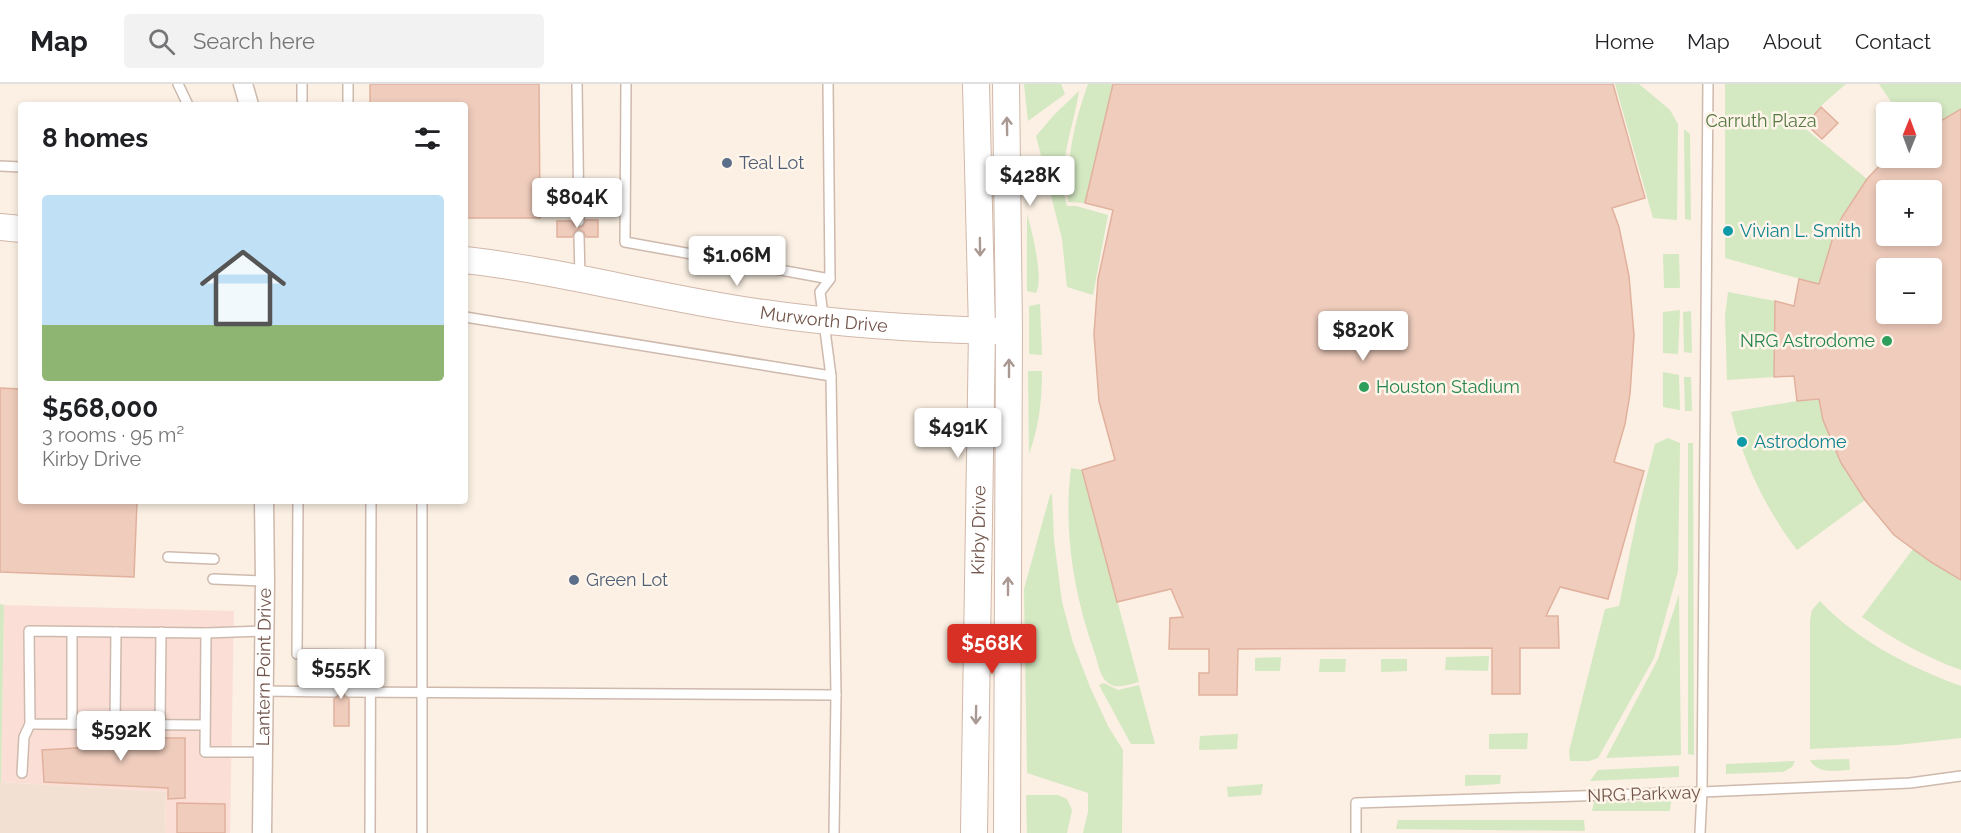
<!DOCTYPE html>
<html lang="en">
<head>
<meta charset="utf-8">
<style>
  :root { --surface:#fff; --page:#f2f2f2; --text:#202124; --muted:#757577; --line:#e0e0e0; --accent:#d93025 }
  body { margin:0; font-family:Raleway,sans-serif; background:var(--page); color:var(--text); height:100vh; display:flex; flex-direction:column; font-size:22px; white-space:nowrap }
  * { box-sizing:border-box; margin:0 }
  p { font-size:20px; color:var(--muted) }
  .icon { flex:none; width:33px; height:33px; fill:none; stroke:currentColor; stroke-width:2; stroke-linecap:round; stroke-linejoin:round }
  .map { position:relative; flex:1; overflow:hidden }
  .drawer { position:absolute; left:18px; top:18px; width:450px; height:402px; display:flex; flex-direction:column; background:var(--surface); border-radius:6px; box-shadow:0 3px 9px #0003 }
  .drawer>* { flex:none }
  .needle { width:39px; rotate:1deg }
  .controls { position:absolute; left:1876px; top:18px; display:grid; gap:12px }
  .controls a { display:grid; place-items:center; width:66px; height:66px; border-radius:6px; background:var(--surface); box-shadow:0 3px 9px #0003; font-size:30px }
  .price { position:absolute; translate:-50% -51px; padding:0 14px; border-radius:6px; background:#fff; color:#222; font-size:20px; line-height:39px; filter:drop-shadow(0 2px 3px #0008) }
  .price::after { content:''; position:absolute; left:50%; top:36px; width:18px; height:14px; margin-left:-9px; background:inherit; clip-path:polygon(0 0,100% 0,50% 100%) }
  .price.selected { background:var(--accent); color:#fff }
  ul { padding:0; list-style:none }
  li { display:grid; align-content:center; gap:12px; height:318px; padding:0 24px }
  li span { display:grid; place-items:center; height:186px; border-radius:6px; color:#555 }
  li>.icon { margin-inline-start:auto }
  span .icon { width:108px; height:108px; fill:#fffc; stroke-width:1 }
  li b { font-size:26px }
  h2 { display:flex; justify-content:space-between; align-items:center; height:72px; padding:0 24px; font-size:26px }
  header { display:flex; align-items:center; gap:36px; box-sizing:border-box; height:84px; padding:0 30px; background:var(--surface); border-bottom:2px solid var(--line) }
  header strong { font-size:28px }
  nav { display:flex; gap:33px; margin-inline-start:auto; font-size:21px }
  .search { width:420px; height:54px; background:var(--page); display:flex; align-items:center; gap:15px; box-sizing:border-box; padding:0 21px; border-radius:6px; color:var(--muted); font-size:22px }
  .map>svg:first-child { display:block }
</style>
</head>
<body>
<header>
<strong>Map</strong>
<div class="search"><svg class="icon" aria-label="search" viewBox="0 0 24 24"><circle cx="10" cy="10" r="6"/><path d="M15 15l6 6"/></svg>Search here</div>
<nav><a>Home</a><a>Map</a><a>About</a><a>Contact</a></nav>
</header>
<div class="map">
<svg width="1961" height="749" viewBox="0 0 1961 749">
  <rect width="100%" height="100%" fill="#fbf0e3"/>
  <path fill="#f2e1d2" d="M0,698L166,708L165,749H0Z"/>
  <path fill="#fbdfd7" d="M4,521L234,527L230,749H165L166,708L1,698Z"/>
  <g fill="#d4e8c2">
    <path d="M1024,0H1061L1065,10L1028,37Z"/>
    <path d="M1088,0H1113L1085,119L1068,118C1067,73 1073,42 1088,0Z"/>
    <path d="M1615,0H1639L1670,26L1678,40L1677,136L1653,134Z"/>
    <path d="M1725,0H1846L1824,19L1802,42L1867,95C1843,128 1829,161 1819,200L1725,174Z"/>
    <path d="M1879,0H1961V27L1932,42V28H1898Z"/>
    <path d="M1079,7C1074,42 1055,87 1067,122H1076L1108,131L1093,211L1067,203L1062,155L1036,52L1054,31Z"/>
    <path d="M1684,45L1690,50L1691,136L1685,135Z"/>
    <path d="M1027,130C1032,147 1044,195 1036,209L1027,207Z"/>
    <path d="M1663,170H1679L1680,204H1664Z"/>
    <path d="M1728,208L1775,217L1774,293L1727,296L1725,232Z"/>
    <path d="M1040,220L1042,271L1029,270V222Z"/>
    <path d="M1680,226L1678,270L1663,269V228Z"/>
    <path d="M1691,227L1692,269L1684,268L1683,228Z"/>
    <path d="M1028,287H1042C1042,316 1039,343 1029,370Z"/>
    <path d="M1663,288L1679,291L1680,326L1663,323Z"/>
    <path d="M1684,293H1691L1692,327H1685Z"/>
    <path d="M1819,316C1827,353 1843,385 1865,416L1797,466C1765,424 1744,379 1731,328L1797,317Z"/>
    <path d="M1668,354L1680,359L1678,487L1654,574L1598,674L1589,677H1570L1569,667L1605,525L1619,522L1639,423L1655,360Z"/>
    <path d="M1688,359H1693L1694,671L1688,670Z"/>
    <path d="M1071,384L1082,386L1139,598C1129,600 1117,606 1108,599C1100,593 1098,579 1095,570C1074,511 1063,447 1071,384Z"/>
    <path d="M1052,410L1054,456L1062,518L1073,559L1090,603L1108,642L1123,666L1122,749H1083L1088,728V709L1027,689L1024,505L1050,411Z"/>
    <path d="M1913,465L1961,496V586C1925,573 1893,555 1862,533Z"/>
    <path d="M1679,510L1681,671L1606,674L1658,575Z"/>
    <path d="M1820,517C1856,556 1911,584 1961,602V654L1897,661L1810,665V536L1812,526Z"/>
    <path d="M0,520L4,521L1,698H0Z"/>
    <path d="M1489,572L1488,587L1445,586L1446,573Z"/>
    <path d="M1281,573L1280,587H1255V574Z"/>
    <path d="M1320,575H1346L1345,588H1319Z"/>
    <path d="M1381,575H1407V587L1381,588Z"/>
    <path d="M1104,599L1118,606L1139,601L1155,660H1131L1099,601Z"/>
    <path d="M1528,649L1527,665H1489V650Z"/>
    <path d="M1238,650L1237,665L1199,666L1200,652Z"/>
    <path d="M1849,675L1850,686C1836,686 1818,691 1810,676Z"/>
    <path d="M1795,677L1792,683L1783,688L1726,690V680Z"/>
    <path d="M1679,682V693L1590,697L1598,686Z"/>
    <path d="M1465,691H1501L1500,700L1465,702Z"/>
    <path d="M1263,700L1261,711L1228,713L1227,703Z"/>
    <path d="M1026,711H1058L1067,715L1072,726L1067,749H1027Z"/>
    <path d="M1671,717L1670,727H1592L1594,718Z"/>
    <path d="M1398,736H1584L1585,747L1396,745Z"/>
  </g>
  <g fill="#efccbc" stroke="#e1b19d" stroke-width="1.5" fill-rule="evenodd">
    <path d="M370,0H539L540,134H465V21H370Z"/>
    <path d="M1113,0H1613L1645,114L1612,124L1619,143L1629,192L1634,251L1630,310L1625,340L1614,378L1644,387L1608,515L1560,503L1546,532H1558L1559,564H1520V610H1492V564L1238,565L1237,611H1199V589H1209V565H1169L1170,534L1183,533L1171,505L1117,518L1082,386L1115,376L1099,317L1094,250L1098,195L1113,126L1085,119Z"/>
    <path d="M1821,23L1838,39L1822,55L1806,40Z"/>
    <path d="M1961,25V496L1931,478L1894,451L1865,416L1841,379L1823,336L1819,315L1797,317L1794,292L1774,293L1775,217L1794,222L1799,195L1819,200L1833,153L1842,133L1867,95L1882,79L1888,74H1932V42ZM1887,106H1932V152H1887ZM1887,184H1932V230H1887Z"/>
    <path d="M586,136H598V153H586L584,148L579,145L575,147L572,153H557V137H572L574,141L579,144L583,142Z"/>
    <path d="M0,304L21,305V417H137L134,493L0,488Z"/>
    <path d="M334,587H349V601L345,602L342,607L343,612L349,615V642H334V615L339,612L341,608L338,603L334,601Z"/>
    <path d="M154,647V654H185V714L168,715V704L44,698L42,666L93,663L91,648Z"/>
    <path d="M177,719L225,720V749H177Z"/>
  </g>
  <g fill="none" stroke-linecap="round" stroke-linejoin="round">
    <g stroke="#ceb9ad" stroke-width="12">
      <g id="lane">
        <path d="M178,0L188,21"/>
        <path d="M302,0V21"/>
        <path d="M348,0V21"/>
        <path d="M577,0L579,137"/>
        <path d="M626,0L625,158L830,195"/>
        <path d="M828,0L830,195L820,208L831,292L836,611L834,749"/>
        <path d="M0,82L21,83"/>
        <path d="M579,152L580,193"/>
        <path d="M465,233L831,292"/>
        <path d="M298,417L297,570L370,571"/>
        <path d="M168,473L214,475"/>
        <path d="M213,495L265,497"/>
        <path d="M72,548V640"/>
        <path d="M206,549L265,547"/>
        <path d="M264,607L334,608"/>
        <path d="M349,608L836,611"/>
        <path d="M115,640L116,548"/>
        <path d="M160,640L161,548"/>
        <path d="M205,641L30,640L29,547L206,549L205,668H263"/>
        <path d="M22,689L24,653L30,640"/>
        <path d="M370,749L371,417"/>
        <path d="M422,749V417"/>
        <path d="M1356,749V719L1702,708L1910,699L1961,692"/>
        <path d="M1700,749L1702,708L1708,0"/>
      </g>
    </g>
    <g stroke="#ceb9ad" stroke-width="21">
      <g id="street">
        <path d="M243,0L249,21"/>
        <path id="s1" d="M262,749L265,497L264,417"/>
      </g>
    </g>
    <g stroke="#d1b8aa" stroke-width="28">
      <g id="secondary">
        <path d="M1006,0L1009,247L1007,749"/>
        <path d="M0,143L21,145"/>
        <path id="s2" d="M465,176C563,187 659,214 757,228C837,240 916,245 997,247"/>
        <path id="s3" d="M974,749L982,247L976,0"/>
      </g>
    </g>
    <use href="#lane" stroke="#fff" stroke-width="9"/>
    <use href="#street" stroke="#fff" stroke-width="18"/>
    <use href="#secondary" stroke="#fff" stroke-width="26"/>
  </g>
  <defs><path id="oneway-shaft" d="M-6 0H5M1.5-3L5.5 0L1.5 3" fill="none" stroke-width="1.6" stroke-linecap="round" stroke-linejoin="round" transform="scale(1.5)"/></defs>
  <g stroke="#aa9992">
    <use href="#oneway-shaft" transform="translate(1007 42) rotate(-91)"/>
    <use href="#oneway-shaft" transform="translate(980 163) rotate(89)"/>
    <use href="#oneway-shaft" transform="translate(1009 284) rotate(-90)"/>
    <use href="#oneway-shaft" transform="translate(1008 502) rotate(-90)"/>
    <use href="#oneway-shaft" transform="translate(976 631) rotate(91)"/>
  </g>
  <g fill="#5c6f8a" stroke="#fef4e9" stroke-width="2">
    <circle cx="727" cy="79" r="6"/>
    <circle cx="574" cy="496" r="6"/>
  </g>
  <g fill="#0f9aa8" stroke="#fef4e9" stroke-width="2">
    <circle cx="1728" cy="147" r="6"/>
    <circle cx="1742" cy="358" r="6"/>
  </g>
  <g fill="#2e9e5b" stroke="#fef4e9" stroke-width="2">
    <circle cx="1887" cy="257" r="6"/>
    <circle cx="1364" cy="303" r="6"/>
  </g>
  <g text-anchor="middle" stroke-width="5" stroke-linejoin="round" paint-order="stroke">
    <g font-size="18" fill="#567842" stroke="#fef4e9">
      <text x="1761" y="43">Carruth Plaza</text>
    </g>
    <g font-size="18" fill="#4e5e75" stroke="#fef4e9" text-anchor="start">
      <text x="739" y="85">Teal Lot</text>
      <text x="586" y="502">Green Lot</text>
    </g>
    <g font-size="18" fill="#0d838f" stroke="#fef4e9" text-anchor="start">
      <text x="1740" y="153">Vivian L. Smith</text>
      <text x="1754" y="364">Astrodome</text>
    </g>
    <g font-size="18" fill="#72554a" stroke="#fef4e9">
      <text dy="6" stroke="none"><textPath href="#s2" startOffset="364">Murworth Drive</textPath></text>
      <text dy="6" stroke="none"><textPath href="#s3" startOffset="303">Kirby Drive</textPath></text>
      <text dy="6" stroke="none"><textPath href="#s1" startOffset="166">Lantern Point Drive</textPath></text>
      <text transform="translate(1644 710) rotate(-2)" y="6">NRG Parkway</text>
    </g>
    <g font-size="18" fill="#27864d" stroke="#fef4e9" text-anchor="end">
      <text x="1875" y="263">NRG Astrodome</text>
      <text x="1376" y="309" text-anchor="start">Houston Stadium</text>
    </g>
  </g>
</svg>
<div class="controls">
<a><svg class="needle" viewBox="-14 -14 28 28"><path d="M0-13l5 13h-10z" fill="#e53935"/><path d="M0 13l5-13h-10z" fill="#757577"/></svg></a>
<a>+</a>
<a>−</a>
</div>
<b class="price" style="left:1030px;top:123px">$428K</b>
<b class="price" style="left:577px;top:145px">$804K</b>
<b class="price" style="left:737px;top:203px">$1.06M</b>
<b class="price" style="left:1363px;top:278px">$820K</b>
<b class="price" style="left:958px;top:375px">$491K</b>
<b class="price selected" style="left:992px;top:591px">$568K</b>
<b class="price" style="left:341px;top:616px">$555K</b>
<b class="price" style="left:121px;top:678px">$592K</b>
<section class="drawer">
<h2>8 homes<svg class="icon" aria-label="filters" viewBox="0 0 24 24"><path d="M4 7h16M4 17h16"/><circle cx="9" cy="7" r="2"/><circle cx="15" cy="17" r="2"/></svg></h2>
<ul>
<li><span style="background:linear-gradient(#bfe0f5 70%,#8fb573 0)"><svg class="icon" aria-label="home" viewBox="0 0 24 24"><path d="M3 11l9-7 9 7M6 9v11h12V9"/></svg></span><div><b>$568,000</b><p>3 rooms · 95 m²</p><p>Kirby Drive</p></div></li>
</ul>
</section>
</div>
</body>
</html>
